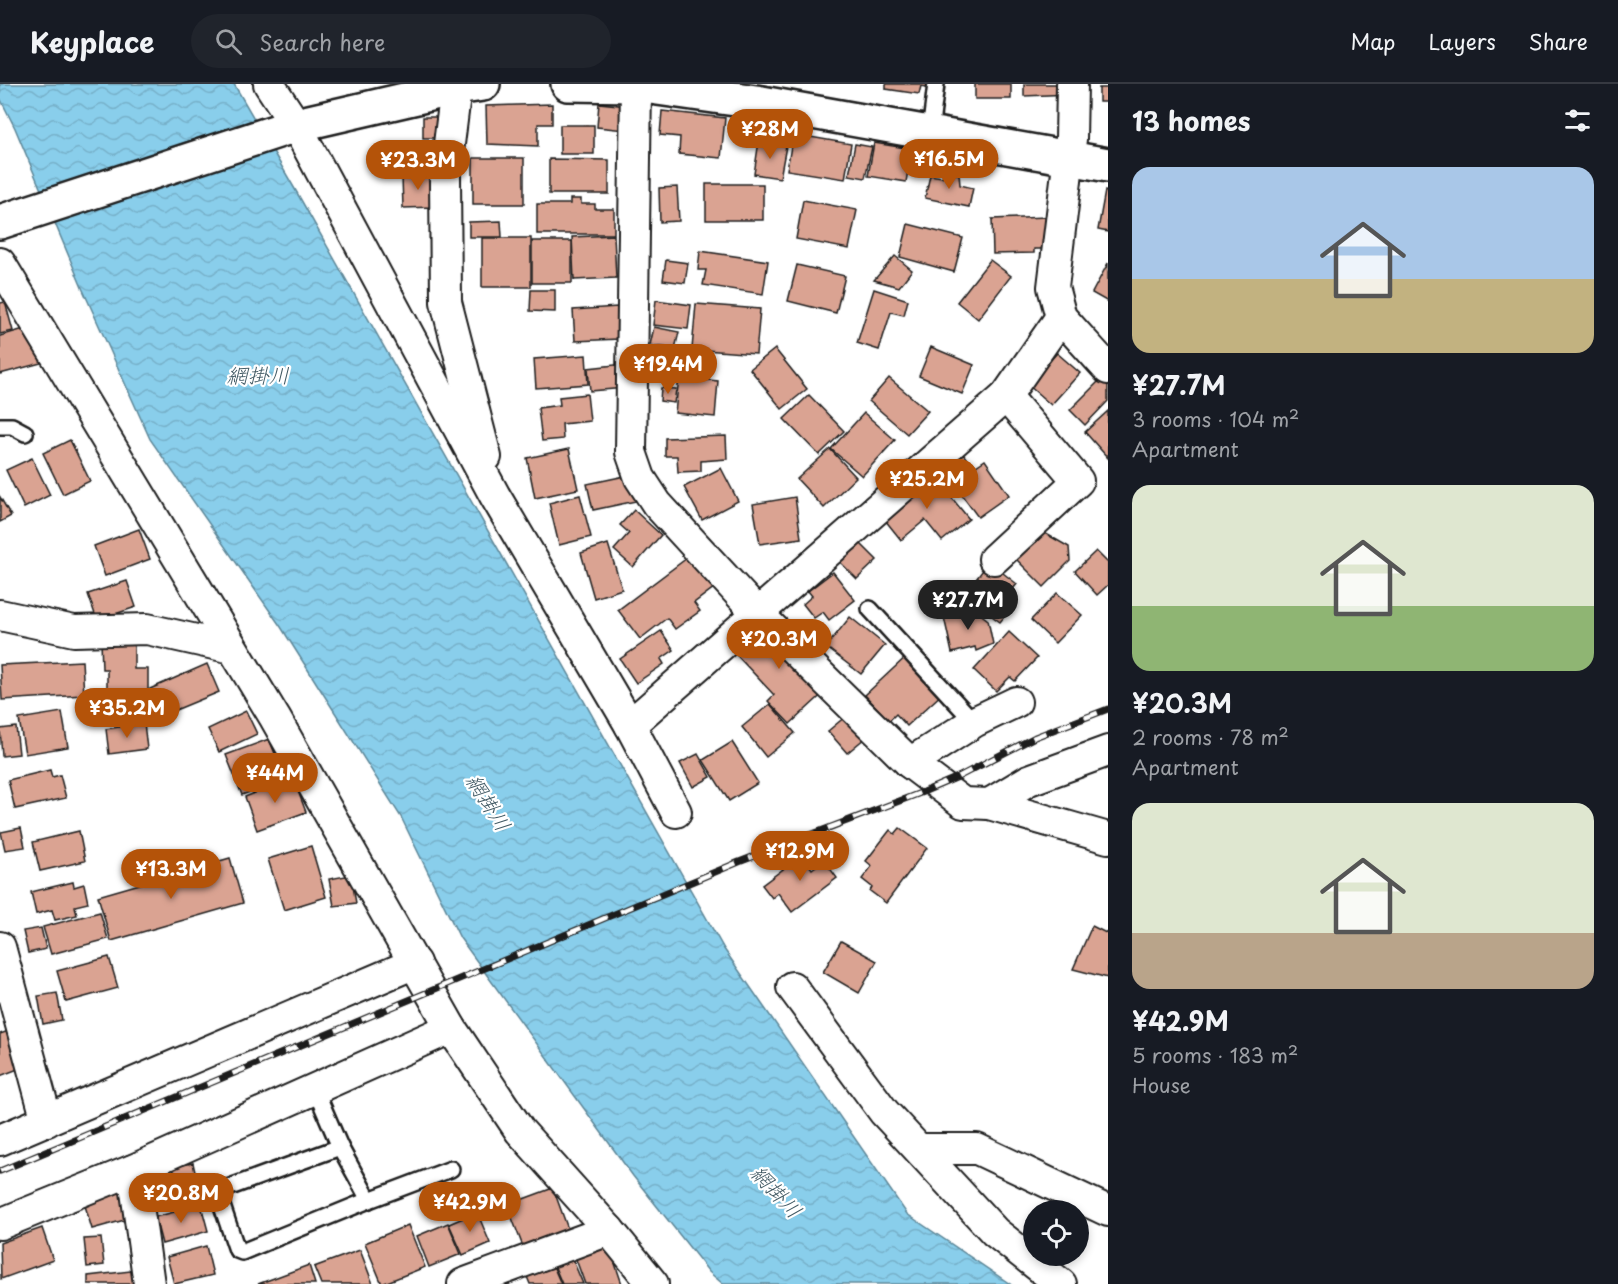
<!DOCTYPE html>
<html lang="en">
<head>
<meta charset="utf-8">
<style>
  :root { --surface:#171b24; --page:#20242c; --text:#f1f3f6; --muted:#9ea1a6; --line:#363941; --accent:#b45309 }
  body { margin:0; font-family:"Playpen Sans","Klee One",sans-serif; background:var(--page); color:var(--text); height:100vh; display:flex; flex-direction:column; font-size:22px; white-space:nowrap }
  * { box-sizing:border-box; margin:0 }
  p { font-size:20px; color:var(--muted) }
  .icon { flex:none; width:33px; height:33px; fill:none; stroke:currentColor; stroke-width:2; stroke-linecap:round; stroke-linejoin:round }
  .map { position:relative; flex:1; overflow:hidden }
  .sheet { display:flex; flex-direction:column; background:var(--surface); width:510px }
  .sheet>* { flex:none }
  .buttons { position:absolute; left:1023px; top:1116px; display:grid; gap:12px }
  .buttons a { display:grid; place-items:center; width:66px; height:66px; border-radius:50%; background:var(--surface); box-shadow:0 3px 9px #0003; font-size:30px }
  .price { position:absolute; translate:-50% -51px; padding:0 14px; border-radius:21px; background:var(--accent); color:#fff; font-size:20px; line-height:39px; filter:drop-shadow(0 2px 3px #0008) }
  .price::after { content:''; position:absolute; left:50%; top:36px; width:18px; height:14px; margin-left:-9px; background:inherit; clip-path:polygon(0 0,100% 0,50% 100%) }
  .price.current { background:#222; color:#fff }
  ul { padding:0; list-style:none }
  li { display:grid; align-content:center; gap:12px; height:318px; padding:0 24px }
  li span { display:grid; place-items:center; height:186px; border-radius:18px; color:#555 }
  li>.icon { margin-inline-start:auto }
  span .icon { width:108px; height:108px; fill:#fffc; stroke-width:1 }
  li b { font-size:26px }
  h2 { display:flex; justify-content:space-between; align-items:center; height:72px; padding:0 24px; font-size:26px }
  header { display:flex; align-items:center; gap:36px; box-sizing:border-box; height:84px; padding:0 30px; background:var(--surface); border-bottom:2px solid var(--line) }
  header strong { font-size:28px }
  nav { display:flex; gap:33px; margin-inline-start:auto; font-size:21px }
  .search { width:420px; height:54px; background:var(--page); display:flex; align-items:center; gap:15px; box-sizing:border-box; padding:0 21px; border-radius:33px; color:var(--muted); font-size:22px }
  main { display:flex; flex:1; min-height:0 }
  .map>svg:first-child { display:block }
</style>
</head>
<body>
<header>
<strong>Keyplace</strong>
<div class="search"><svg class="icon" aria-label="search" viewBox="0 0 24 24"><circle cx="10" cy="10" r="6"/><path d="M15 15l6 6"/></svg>Search here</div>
<nav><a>Map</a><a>Layers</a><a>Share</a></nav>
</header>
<main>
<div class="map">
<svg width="1108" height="1200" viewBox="0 0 1108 1200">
  <defs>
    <pattern id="water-waves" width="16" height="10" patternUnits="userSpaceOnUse" patternTransform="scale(1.5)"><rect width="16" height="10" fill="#89ceeb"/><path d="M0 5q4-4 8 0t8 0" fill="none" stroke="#76b0c9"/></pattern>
  </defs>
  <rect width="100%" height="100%" fill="#fff"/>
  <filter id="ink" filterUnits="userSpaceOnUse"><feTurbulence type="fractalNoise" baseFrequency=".0167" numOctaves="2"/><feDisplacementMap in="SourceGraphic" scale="12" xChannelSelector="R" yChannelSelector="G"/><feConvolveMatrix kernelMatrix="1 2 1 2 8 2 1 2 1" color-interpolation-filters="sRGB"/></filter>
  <g filter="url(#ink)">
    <path fill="url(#water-waves)" stroke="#5d8798" stroke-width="1.5" d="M0,0H234L296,107L724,865L907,1130L1010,1200H723L709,1188L633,1092L460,854L401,733L281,543L150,355L83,206L15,44L0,14Z"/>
    <g fill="#daa392" stroke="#1c1c1c" stroke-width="1.5">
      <path d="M886,0H934L933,4L921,2L919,10L886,5Z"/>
      <rect x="975" y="0" width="36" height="15"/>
      <path d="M1024,0H1071V10L1024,12Z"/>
      <rect x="1099" y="4" width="9" height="14"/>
      <path d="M599,19L628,22L625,46L597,43Z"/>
      <path d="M552,20V40H538V62L487,60L486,22Z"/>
      <path d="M662,27L725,34L721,74L679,70L680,53L660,51Z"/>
      <rect x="423" y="33" width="26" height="21"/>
      <rect x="560" y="41" width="34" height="29"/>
      <path d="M793,50L851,60L845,95L787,86Z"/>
      <path d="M759,57L786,62L780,94L754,90Z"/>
      <path d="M874,59L912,65L906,98L868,92Z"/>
      <path d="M855,60L872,63L865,94L849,91Z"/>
      <path d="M392,65L446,68L445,87L391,85Z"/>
      <rect x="473" y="74" width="51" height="46"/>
      <path d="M549,75L609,76V110H549Z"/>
      <path d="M945,88L959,90L960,101L973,104L969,123L925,114L930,91L942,93Z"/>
      <path d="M433,91L434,123L403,124L402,92Z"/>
      <rect x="706" y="100" width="57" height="36"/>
      <path d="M677,103L679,137L660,138L659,104Z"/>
      <path d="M1105,107L1108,108V148L1098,146Z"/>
      <path d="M570,115H581V120H595V125H614V150H537V120H570Z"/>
      <path d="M803,116L857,126L849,165L796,155Z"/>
      <path d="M1047,133L1048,165H1034V169L993,170L992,135Z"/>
      <path d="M501,137L502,153H469V138Z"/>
      <path d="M908,140L963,154L954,188L900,173Z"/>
      <path d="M614,151L616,194L574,196L572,153Z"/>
      <rect x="482" y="154" width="49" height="49"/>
      <rect x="532" y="157" width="40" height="42"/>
      <path d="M700,167L768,177L763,210L703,201L706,186H698Z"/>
      <path d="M895,172L912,186L899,203L874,196Z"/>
      <path d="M666,176L688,179L685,199L663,196Z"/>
      <path d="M990,176L1011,192L978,235L957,218Z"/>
      <path d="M1108,179V218L1092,209Z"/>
      <path d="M797,181L845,192L836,229L788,217Z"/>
      <path d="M874,205L908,216L904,231L891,228L879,266L857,259Z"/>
      <path d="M531,206H555V228L530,227Z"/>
      <path d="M656,216L691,221L688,245L653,241Z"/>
      <path d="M5,218L13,247L0,250V219Z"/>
      <path d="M696,220L760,225L756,270L692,265Z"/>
      <path d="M617,223L619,255L575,257L573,226Z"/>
      <path d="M31,243L41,279L0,290V252Z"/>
      <path d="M654,243L679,248L675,265L650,261Z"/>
      <path d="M931,263L974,281L962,310L919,292Z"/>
      <path d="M775,265L807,305L782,325L750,285Z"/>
      <path d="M1057,269L1080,289L1051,321L1028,301Z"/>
      <path d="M586,271L588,300L536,304L534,275Z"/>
      <path d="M624,280L626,304L590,307L588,284Z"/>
      <path d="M1105,291L1108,294V317L1085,341L1070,326Z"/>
      <path d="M679,293L718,297L715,333L675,329Z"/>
      <path d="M889,294L928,327L907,350L869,317Z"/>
      <path d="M661,304L676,305L674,319L660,317Z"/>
      <path d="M587,310L590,337L562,340L563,355L542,357L538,324L560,321L559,313Z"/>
      <path d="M809,311L844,347L819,371L784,335Z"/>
      <path d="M1108,327V374L1085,348Z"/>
      <path d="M864,329L895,356L862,392L831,365Z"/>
      <path d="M726,352L727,375L701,377V387L678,388L677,372H665V354Z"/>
      <path d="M70,356L90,397L63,410L43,369Z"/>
      <path d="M959,364L973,384L985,376L1009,411L978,433L938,379Z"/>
      <path d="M569,365L578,405L535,414L527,374Z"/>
      <path d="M830,365L856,393L824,424L797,395Z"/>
      <path d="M32,374L50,411L24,424L6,386Z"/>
      <path d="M721,384L738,417L702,436L684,403Z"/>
      <path d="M930,387L969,435L942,457L925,436L901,456L885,436Z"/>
      <path d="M630,391L636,417L593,426L587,400Z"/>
      <path d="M580,411L591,453L559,461L549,419Z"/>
      <path d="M0,413L11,432L0,438Z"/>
      <path d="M795,413L801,454L760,460L753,420Z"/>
      <path d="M634,426L661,451L633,483L614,466L629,449L620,441Z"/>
      <path d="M139,445L150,475L105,492L94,462Z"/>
      <path d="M1041,447L1069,463L1070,477L1044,503L1015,474Z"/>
      <path d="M858,457L877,476L857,495L838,476Z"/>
      <path d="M608,460L622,505L594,514L581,469Z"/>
      <path d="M1096,467L1108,479V501L1097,511L1075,487Z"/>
      <path d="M695,468L719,500L694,519L700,527L675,545L667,534L640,555L618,526Z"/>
      <path d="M989,478L1017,500L1005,515L1013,522L1000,538L969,515L981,499L976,495Z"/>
      <path d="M833,488L855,516L829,536L823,528L814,534L803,520L812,512L808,507Z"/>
      <path d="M127,497L136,523L97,536L88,510Z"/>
      <path d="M1057,509L1082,531L1055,559L1031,536Z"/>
      <path d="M974,525L988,536L993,560L976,567L975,563L952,569L944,533Z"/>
      <path d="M760,532L829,604L790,640L768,617L774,611L728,562Z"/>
      <path d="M850,533L885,561L861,590L826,563Z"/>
      <path d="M661,547L674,566L661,575L664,580L636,599L620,575Z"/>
      <path d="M1009,548L1037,574L1015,597L1010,593L996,607L974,586Z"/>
      <path d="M101,557H134V585H148V621H107V585H102Z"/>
      <path d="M909,570L944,608L907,642L896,630L889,637L865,611Z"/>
      <path d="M82,577L84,611L2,616L0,581Z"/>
      <path d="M207,580L219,608L161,632L150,605Z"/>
      <path d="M770,620L795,649L766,673L742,643Z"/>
      <path d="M246,627L257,650L219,668L208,645Z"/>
      <path d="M62,628L68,663L25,670L19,635Z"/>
      <path d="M846,632L865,654L847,669L828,647Z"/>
      <path d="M144,639L147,665L109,670L106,645Z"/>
      <path d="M16,643L19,670L2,672L0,645Z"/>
      <path d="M269,655L285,694L242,711L226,671Z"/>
      <path d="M732,658L758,699L729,717L703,676Z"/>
      <path d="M698,670L711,693L693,703L680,679Z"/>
      <path d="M50,686L52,693L60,691L66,714L15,725L8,696Z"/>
      <path d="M293,694L306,728L257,746L245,713Z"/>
      <path d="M21,744L25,763L5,766L1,748Z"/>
      <path d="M900,744L927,764L886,819L870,807L872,803L862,795L872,782L866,777L890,746L895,750Z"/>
      <path d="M79,747L85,777L40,787L33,758Z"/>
      <path d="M311,762L326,813L284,826L268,775Z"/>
      <path d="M802,771L812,785L824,776L837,794L792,828L778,809L772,814L762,801Z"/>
      <path d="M230,774L243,819L111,857L98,812Z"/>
      <path d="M351,791L356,819L334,822L329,795Z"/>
      <path d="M73,798L74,803L84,800L88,819L75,822L77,831L55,836L52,826L36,830L31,808Z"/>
      <path d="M100,828L108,855L51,870L43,843Z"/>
      <path d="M1092,842L1108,850V894L1073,885Z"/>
      <path d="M41,844L46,865L28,869L23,847Z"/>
      <path d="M841,857L877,877L859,909L823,888Z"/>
      <path d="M109,873L118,904L66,918L57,887Z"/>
      <path d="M57,909L62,936L43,940L38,912Z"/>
      <path d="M17,944L31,980L0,992V950Z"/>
      <path d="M193,1079L202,1120L182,1124L173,1083Z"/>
      <path d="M130,1102L139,1132L92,1145L83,1115Z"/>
      <path d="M553,1104L572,1156L527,1173L507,1121Z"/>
      <path d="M201,1121L208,1147L162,1160L155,1133Z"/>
      <path d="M477,1128L490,1159L463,1171L449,1140Z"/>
      <path d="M448,1139L461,1170L429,1183L417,1152Z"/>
      <path d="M408,1141L425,1183L382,1200L365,1159Z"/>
      <path d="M42,1144L53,1176L1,1195L0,1159Z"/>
      <path d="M101,1154L104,1181L87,1183L84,1155Z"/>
      <path d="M608,1159L622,1200H585L574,1170Z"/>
      <path d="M206,1162L213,1191L174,1200L167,1173Z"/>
      <path d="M360,1166L373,1200H321L314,1183Z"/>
      <path d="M572,1174L583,1200H562L554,1181Z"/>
      <path d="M551,1177L561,1200H530L525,1188Z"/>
      <path d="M309,1181L315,1200H258Z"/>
      <path d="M139,1186L140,1200H88V1192Z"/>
    </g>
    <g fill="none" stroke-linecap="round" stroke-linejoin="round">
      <g stroke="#1c1c1c" stroke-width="20">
        <g id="service">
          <path d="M930,49L936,0"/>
          <path d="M0,342H12L25,349"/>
          <path d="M870,525L974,638"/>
          <path d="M315,1005L340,1063L369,1116L451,1085"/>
          <path d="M340,1063L222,1106V1122L237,1166L242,1168L369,1116"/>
        </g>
      </g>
      <g stroke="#1c1c1c" stroke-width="34">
        <g id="minor">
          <path d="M269,0L296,41L495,412L630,641L676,728"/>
          <path d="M1072,0L1071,55L1053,203L1061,233L1108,285"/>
          <path d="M636,1L631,368L640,394L657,420L758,530L910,679L963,719L989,720L1108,754"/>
          <path d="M456,4L445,92L446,218L486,373"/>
          <path d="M0,179L275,634L451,944L520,1047L609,1146L653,1200"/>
          <path d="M994,475L1078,397L1006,312"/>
          <path d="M0,531L74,547L147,545L232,564"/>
          <path d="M630,641L1006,312L1061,233"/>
          <path d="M910,679L974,638L1016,618"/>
          <path d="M989,720L1029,696L1108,667"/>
          <path d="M0,863L47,1037"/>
          <path d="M792,903L884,1028L995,1148L1061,1200"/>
          <path d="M0,1056L415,879"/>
          <path d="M921,1065H977L1108,1127"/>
          <path d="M133,1086L149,1200"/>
          <path d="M0,1140L133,1086L451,944"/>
          <path d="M463,1200L609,1146"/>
        </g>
      </g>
      <g stroke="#1c1c1c" stroke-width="38">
        <g id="tertiary">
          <path d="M568,0L636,1L756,18L1108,81"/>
          <path d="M0,138L296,41L456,4L483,0"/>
        </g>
      </g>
      <use href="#service" stroke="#fff" stroke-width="15"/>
      <use href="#minor" stroke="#fff" stroke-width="30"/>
      <use href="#tertiary" stroke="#fff" stroke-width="33"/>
      <g stroke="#1c1c1c" stroke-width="7">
        <path id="rail" d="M0,1087L739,778L923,708L958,693L1035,653L1108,625"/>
      </g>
      <use href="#rail" stroke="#fff" stroke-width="4.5" stroke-dasharray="14" stroke-linecap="butt"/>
    </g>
  </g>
  <g text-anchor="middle" stroke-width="4.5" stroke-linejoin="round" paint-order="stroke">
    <g font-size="21" font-style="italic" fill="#425a64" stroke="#fff">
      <text x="258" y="299">網掛川</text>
      <text transform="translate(488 719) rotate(58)" y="7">網掛川</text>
      <text transform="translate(776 1108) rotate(47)" y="7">網掛川</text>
    </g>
  </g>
</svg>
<div class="buttons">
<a><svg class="icon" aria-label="locate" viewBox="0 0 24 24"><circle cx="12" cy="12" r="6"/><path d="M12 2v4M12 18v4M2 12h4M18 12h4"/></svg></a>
</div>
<b class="price" style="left:770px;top:76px">¥28M</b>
<b class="price" style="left:949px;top:106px">¥16.5M</b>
<b class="price" style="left:418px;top:107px">¥23.3M</b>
<b class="price" style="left:668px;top:311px">¥19.4M</b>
<b class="price" style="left:927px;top:426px">¥25.2M</b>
<b class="price current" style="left:968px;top:547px">¥27.7M</b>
<b class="price" style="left:779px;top:586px">¥20.3M</b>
<b class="price" style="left:127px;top:655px">¥35.2M</b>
<b class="price" style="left:275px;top:720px">¥44M</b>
<b class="price" style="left:800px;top:798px">¥12.9M</b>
<b class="price" style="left:171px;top:816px">¥13.3M</b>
<b class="price" style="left:181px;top:1140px">¥20.8M</b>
<b class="price" style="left:470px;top:1149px">¥42.9M</b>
</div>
<section class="sheet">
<h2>13 homes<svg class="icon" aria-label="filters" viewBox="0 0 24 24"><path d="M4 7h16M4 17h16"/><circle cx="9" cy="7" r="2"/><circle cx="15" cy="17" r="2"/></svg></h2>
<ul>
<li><span style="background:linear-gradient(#a9c7e8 60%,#c2b280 0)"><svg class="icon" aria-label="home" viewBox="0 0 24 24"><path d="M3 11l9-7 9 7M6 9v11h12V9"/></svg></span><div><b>¥27.7M</b><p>3 rooms · 104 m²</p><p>Apartment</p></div></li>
<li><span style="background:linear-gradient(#dfe7d0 65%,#8fb573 0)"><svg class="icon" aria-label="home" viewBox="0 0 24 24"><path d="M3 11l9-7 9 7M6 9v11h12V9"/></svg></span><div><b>¥20.3M</b><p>2 rooms · 78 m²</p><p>Apartment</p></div></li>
<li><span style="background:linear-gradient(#dfe7d0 70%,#b9a48a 0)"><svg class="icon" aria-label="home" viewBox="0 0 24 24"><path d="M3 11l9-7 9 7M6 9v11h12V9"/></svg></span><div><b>¥42.9M</b><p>5 rooms · 183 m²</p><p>House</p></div></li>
</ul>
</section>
</main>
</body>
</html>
